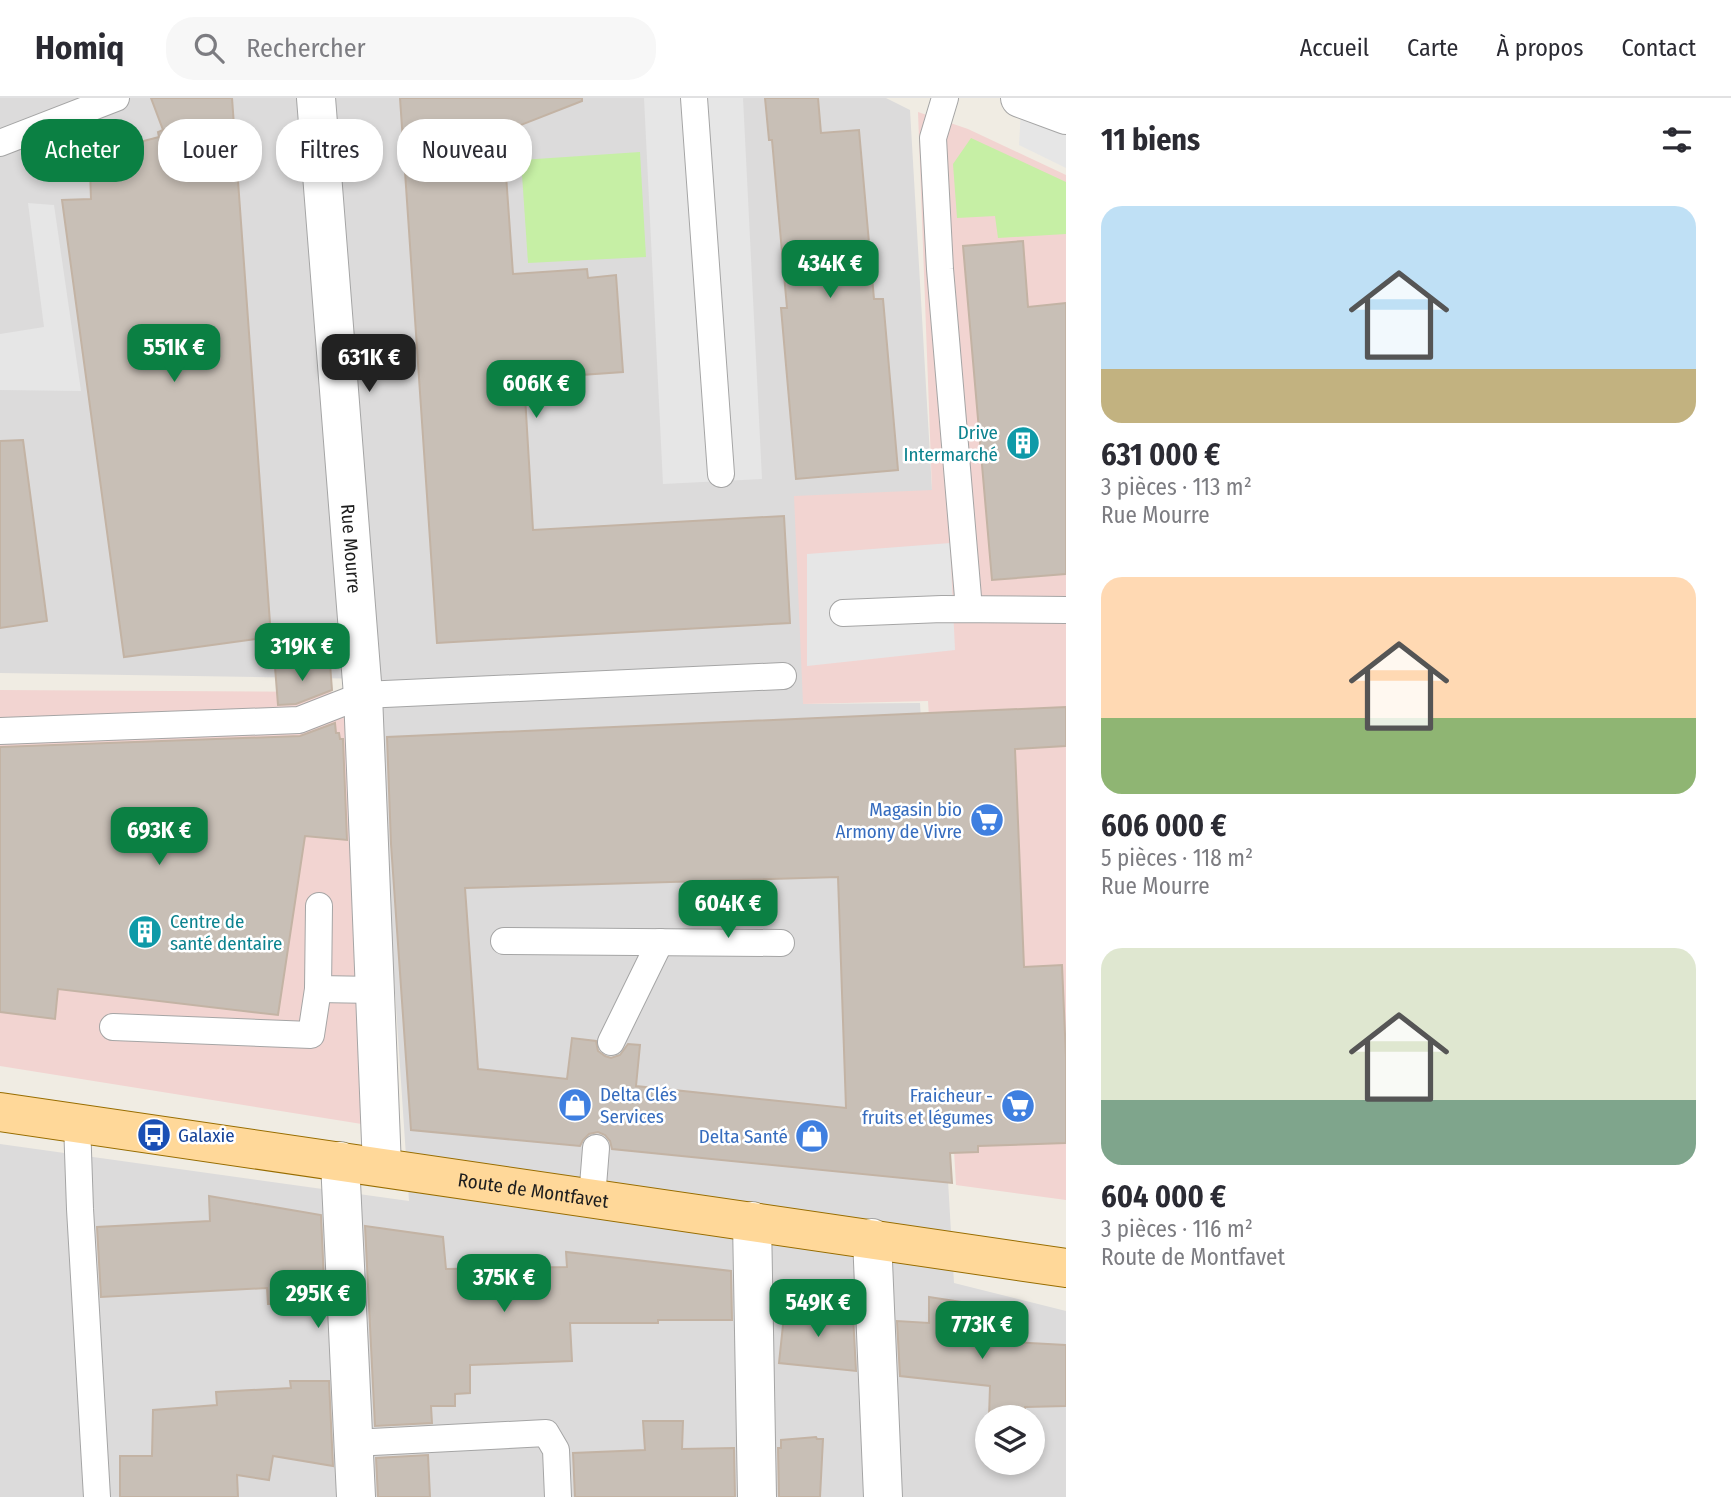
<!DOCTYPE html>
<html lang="fr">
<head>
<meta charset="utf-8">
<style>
  :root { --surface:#fff; --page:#f7f7f7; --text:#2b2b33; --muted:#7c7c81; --line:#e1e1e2; --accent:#0b8043 }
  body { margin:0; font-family:"Fira Sans Condensed",sans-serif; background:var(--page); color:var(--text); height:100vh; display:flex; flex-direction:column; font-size:26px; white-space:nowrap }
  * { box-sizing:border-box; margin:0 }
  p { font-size:23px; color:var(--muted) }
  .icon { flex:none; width:38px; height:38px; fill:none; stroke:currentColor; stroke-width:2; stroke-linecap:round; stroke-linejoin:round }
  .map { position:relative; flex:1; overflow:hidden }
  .drawer { display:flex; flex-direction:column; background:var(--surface); width:665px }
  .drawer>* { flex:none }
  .top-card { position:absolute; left:21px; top:21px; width:665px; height:63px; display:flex; gap:14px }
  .buttons { position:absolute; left:975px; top:1307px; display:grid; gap:14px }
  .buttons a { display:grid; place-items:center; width:70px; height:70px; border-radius:50%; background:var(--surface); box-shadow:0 4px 10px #0003; font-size:35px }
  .price { position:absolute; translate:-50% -60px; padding:0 16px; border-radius:14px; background:var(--accent); color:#fff; font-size:23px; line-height:46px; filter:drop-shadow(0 2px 4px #0008) }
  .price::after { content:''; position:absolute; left:50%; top:42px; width:21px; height:16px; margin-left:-10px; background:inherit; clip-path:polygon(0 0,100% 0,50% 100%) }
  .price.active { background:#222; color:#fff }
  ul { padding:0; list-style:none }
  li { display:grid; align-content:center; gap:14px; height:371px; padding:0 35px }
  li span { display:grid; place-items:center; height:217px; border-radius:21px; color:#555 }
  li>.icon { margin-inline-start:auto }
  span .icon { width:126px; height:126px; fill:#fffc; stroke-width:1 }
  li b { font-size:30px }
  h2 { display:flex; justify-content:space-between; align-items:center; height:84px; padding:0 35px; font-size:30px }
  .pill { padding:0 24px; border-radius:28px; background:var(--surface); box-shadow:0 4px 10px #0003; font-size:24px; line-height:63px }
  .pill.active { background:var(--accent); color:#fff }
  header { display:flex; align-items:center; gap:42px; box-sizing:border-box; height:98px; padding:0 35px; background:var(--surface); border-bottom:2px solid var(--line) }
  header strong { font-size:33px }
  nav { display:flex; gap:38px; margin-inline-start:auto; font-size:24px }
  .search { width:490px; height:63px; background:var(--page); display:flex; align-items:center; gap:18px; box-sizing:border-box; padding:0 24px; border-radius:28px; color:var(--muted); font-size:26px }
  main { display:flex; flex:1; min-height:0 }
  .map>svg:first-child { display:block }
</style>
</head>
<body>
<header>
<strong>Homiq</strong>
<div class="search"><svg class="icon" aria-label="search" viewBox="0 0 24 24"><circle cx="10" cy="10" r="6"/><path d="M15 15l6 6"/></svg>Rechercher</div>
<nav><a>Accueil</a><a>Carte</a><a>À propos</a><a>Contact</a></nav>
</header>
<main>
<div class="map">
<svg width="1066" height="1399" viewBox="0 0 1066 1399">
  <rect width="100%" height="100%" fill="#f0ece3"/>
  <path fill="#dcdbdb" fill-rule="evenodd" d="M0,0H886L910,12L932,392L803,606L920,605L954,1185L1066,1213V1399H0V1046L409,1103L374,581L0,575ZM987,1320H1032V1365H987Z"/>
  <g fill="#f2d4d1">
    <path d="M918,14L968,31L1066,77V1102L956,1087L928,603L803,606L794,398L932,392Z"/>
    <path d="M0,592L346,594L368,1027L0,968Z"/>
  </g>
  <g fill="#c6efa5">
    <path d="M971,40L1066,84V136L998,140L995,118L957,120L953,66Z"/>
    <path d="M640,54L646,159L528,165L521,62Z"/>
  </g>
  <g fill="#e6e6e6">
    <path d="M644,0H743L762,381L663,386Z"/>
    <path d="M1021,12L1066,34V70L1019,47Z"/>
    <path d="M28,105L54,107L81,293L0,292V236L44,229Z"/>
    <path d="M950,445L955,552L807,568V456Z"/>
  </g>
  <g fill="#c8bfb6" stroke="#c3b3a4" stroke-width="2" fill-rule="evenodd">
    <path d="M151,0H232L271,539L124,559L62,102L91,101L90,71L138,69L136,45L159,39L158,34L163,32Z"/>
    <path d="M400,0H582V3L503,34L513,176L587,171L588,180L616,177L623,274L524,281L533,432L784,418L790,525L437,545Z"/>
    <path d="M765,0H818L821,35L859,32L874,201H883L898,372L796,381L781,210H787L772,42H769Z"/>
    <path d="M1023,143L1028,209L1066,205V476L992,482L963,148Z"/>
    <path d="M23,342L47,523L0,530V343Z"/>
    <path d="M330,566L332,592L296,606L278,607L275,569Z"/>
    <path d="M1066,609V648L1015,651L1024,869L1062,867L1066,959V1045L978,1048V1054L950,1055L952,1085L612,1051L610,1043L605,1037L598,1034L589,1036L583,1042L580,1048L411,1032L391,746L387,639ZM838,779L846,1010L636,988L640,947L628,946L620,957L611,960L605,958L598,953L596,943L572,940L567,981L478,971L465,790Z"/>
    <path d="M335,625L336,635H339L340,641H343L347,742L305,738L278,917L58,891L55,921L0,914V649L300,638Z"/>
    <path d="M209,1098L321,1117L325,1205L268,1206L267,1190L101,1199L97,1129L210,1123Z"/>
    <path d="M365,1128L443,1139L446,1171L567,1169L566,1154L731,1173L732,1222H658V1225H570L572,1263L470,1267V1295L455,1296V1308H431L432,1325L375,1328Z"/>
    <path d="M929,1199L975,1206V1242L1066,1247V1308L1025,1309V1320H989L990,1288L900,1278L897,1223L929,1225Z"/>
    <path d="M785,1208L853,1217L856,1273L779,1265Z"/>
    <path d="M290,1283H329L333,1368L273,1358L269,1382L237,1377L238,1399H120V1358H152L153,1312L217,1307L216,1294L291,1290Z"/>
    <path d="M643,1323H683L682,1351L734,1350L735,1399H575L573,1355L645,1352Z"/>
    <path d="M816,1339L817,1341H823L820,1399H779L778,1350H781V1342Z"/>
    <path d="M428,1357L430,1399H378L376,1360Z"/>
  </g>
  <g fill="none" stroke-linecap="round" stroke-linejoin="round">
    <g stroke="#a5a5a5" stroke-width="28">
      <g id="lane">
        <path d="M694,0L721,376"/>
        <path d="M945,0L933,40L940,171L969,511"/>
        <path d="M0,45L116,0"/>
        <path d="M843,515L942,511L1066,512"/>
        <path d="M0,633L299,622L363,597L783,578"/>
        <path d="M319,808L318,891L375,892"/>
        <path d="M504,843L781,845"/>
        <path d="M113,929L311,937L318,891"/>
        <path d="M611,944L660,844"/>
        <path d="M77,1025L80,1111L97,1399"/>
        <path d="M592,1100L596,1050"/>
        <path d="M353,1345L546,1335L556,1352L558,1399"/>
      </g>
    </g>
    <g stroke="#a5a5a5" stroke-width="40">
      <g id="street">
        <path id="s1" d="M316,0L363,597L382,1069"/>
        <path d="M1020,0L1066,17"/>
        <path d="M340,1063L356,1399"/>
        <path d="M752,1123L757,1399"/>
        <path d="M872,1140L883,1399"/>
      </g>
    </g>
    <g stroke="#986d00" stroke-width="40">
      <g id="primary">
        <path id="s2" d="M0,1014L1066,1170"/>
      </g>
    </g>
    <use href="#lane" stroke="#fff" stroke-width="26"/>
    <use href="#street" stroke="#fff" stroke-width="38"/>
    <use href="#primary" stroke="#ffd899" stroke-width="38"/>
  </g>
  <defs>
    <g id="building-disc" transform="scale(1.75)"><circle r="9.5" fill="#0f9aa8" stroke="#fff"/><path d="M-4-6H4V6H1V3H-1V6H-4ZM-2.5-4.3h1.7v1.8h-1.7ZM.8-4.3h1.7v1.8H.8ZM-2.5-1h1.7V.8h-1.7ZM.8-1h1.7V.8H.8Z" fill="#fff"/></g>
    <g id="supermarket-disc" transform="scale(1.75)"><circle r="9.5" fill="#3f7fe0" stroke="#fff"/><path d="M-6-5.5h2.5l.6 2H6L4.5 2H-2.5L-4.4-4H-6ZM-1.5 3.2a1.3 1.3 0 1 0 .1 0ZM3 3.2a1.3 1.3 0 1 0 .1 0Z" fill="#fff"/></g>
    <g id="shop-disc" transform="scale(1.75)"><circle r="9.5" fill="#3f7fe0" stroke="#fff"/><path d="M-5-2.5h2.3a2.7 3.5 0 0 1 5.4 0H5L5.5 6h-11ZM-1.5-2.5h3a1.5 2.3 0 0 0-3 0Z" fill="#fff"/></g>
    <g id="bus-disc" transform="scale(1.75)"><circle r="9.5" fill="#1a4fb4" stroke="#fff"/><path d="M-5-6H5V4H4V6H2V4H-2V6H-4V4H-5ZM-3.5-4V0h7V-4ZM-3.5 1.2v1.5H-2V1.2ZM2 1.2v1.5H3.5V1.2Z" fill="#fff"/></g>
  </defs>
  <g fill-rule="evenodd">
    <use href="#building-disc" x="1023" y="345"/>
    <use href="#supermarket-disc" x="987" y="722"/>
    <use href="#building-disc" x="145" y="834"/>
    <use href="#shop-disc" x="575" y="1007"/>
    <use href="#supermarket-disc" x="1018" y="1008"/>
    <use href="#bus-disc" x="154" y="1037"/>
    <use href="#shop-disc" x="812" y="1038"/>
  </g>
  <g text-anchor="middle" stroke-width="5" stroke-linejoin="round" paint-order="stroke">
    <g font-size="19" fill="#0d838f" stroke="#fff" text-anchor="end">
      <text x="998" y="341">Drive<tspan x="998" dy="22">Intermarché</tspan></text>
      <text x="170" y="830" text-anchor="start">Centre de<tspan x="170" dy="22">santé dentaire</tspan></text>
    </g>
    <g font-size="19" fill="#1e1e1e" stroke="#fff">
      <text dy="7" stroke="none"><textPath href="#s1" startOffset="452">Rue Mourre</textPath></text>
      <text dy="7" stroke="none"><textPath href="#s2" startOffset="539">Route de Montfavet</textPath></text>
    </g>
    <g font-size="19" fill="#366cbe" stroke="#fff" text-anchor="end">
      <text x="962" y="718">Magasin bio<tspan x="962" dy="22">Armony de Vivre</tspan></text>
      <text x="600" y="1003" text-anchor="start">Delta Clés<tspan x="600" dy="22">Services</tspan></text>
      <text x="993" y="1004">Fraicheur -<tspan x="993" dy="22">fruits et légumes</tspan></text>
      <text x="788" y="1045">Delta Santé</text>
    </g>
    <g font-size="19" fill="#164399" stroke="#fff" text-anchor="start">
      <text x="178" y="1044">Galaxie</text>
    </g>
  </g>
</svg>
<div class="buttons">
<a><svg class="icon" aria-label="layers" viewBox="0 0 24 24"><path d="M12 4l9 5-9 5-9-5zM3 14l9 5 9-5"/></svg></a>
</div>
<b class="price" style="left:830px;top:202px">434K €</b>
<b class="price" style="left:174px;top:286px">551K €</b>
<b class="price active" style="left:369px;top:296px">631K €</b>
<b class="price" style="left:536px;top:322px">606K €</b>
<b class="price" style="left:302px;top:585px">319K €</b>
<b class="price" style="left:159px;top:769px">693K €</b>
<b class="price" style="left:728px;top:842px">604K €</b>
<b class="price" style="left:504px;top:1216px">375K €</b>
<b class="price" style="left:318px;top:1232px">295K €</b>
<b class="price" style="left:818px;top:1241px">549K €</b>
<b class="price" style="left:982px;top:1263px">773K €</b>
<div class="top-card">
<a class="pill active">Acheter</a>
<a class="pill">Louer</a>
<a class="pill">Filtres</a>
<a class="pill">Nouveau</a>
</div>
</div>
<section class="drawer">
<h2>11 biens<svg class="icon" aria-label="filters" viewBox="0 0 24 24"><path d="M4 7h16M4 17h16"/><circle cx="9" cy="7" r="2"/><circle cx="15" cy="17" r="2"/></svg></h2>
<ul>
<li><span style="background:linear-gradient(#bfe0f5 75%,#c2b280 0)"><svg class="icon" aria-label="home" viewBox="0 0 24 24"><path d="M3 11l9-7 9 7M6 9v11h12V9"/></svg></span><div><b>631 000 €</b><p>3 pièces · 113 m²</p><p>Rue Mourre</p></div></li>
<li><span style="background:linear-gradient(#ffd9b3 65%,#8fb573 0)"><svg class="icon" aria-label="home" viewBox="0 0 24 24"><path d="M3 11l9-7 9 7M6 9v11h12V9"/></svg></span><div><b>606 000 €</b><p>5 pièces · 118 m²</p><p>Rue Mourre</p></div></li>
<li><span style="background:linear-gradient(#dfe7d0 70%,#7fa58c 0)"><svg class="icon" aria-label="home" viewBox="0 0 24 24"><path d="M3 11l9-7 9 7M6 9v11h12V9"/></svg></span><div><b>604 000 €</b><p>3 pièces · 116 m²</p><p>Route de Montfavet</p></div></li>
</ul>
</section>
</main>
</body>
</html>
